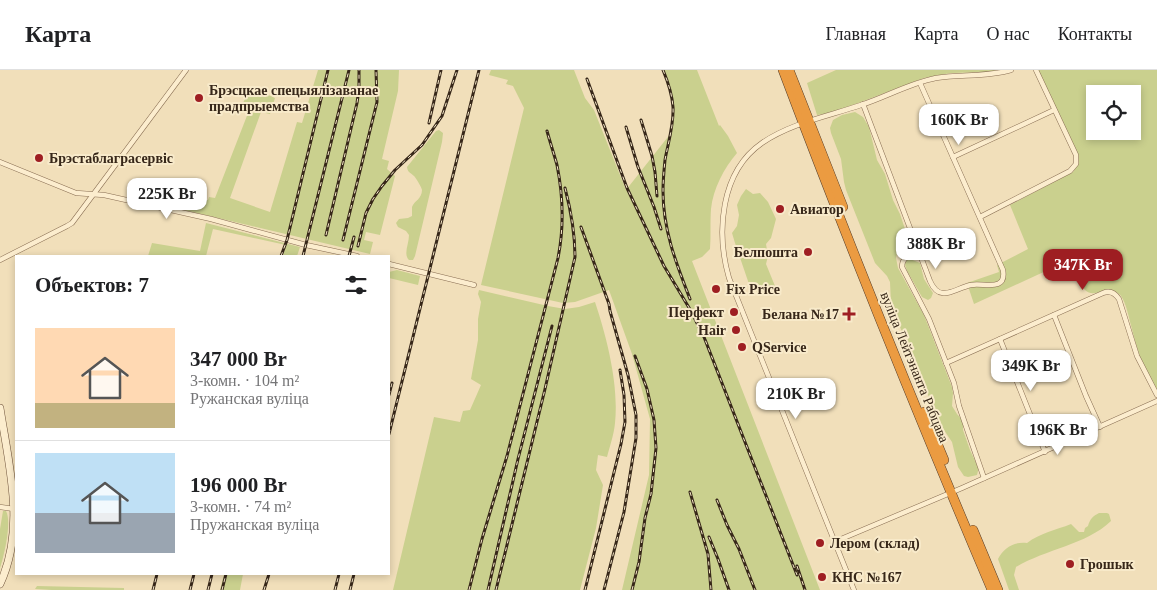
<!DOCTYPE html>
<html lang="ru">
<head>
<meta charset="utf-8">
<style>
  :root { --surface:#fff; --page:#f2f2f2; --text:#202124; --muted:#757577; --line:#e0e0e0; --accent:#9e1e22 }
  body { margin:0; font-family:Georgia,serif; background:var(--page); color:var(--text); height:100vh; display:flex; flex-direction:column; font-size:19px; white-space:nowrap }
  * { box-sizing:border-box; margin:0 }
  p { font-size:16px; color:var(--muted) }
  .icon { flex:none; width:28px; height:28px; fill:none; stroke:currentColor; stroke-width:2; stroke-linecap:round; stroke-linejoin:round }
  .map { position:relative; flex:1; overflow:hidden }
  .side { position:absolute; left:15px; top:185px; width:375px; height:320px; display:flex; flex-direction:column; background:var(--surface); border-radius:0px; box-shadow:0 2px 8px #0003 }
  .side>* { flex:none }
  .fabs { position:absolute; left:1086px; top:15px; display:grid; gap:10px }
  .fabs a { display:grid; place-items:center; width:55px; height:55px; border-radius:0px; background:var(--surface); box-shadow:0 2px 8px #0003; font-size:25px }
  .price { position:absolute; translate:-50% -42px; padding:0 11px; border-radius:10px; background:#fff; color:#222; font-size:16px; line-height:32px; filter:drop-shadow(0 1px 2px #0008) }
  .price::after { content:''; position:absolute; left:50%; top:30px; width:15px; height:11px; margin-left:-8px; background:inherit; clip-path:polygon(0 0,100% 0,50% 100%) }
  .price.current { background:var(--accent); color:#fff }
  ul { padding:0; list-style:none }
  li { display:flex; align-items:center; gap:15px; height:125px; padding:0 20px }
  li+li { border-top:1px solid var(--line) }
  li span { display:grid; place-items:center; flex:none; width:140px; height:100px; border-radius:0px; color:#555 }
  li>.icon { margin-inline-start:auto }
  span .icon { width:60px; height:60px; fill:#fffc; stroke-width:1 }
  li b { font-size:21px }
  h2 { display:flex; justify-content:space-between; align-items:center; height:60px; padding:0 20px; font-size:21px }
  header { display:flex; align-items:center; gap:30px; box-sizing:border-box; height:70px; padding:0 25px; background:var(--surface); border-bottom:1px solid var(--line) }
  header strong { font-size:24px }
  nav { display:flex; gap:28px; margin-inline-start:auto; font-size:18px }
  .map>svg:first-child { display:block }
</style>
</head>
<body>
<header>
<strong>Карта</strong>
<nav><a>Главная</a><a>Карта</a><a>О нас</a><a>Контакты</a></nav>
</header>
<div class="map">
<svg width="1157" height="520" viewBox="0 0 1157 520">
  <rect width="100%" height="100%" fill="#f1dfba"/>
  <g fill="#cad08e" fill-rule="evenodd">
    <path d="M318,0H399L398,21L382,89L389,91L387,99L395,106L380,165L366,162L364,170L373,172L370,184L159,134V130L165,131L171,122L182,125L184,124L188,128L190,125L195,129L208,130L209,127L215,128L250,38L242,35L251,17L275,28L270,44L261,42L230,128L270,142L297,52L302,53Z"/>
    <path d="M491,0H574L585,28L594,40L626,120L671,63L673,39L670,18L663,0H697L719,56L720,55L728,66L737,83C724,98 713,119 711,139C710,153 711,166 710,179L702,187L692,191L820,520H622L649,405L650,349L632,284L609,220L575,232L563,233L481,215L524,38L513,16L506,14L508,10L489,5Z"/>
    <path d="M836,0H997L990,2L951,3L924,8L832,43L817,45L807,13Z"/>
    <path d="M1037,0H1157V320C1144,302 1137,280 1132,259C1129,249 1127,235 1121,226C1109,212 1095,230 1085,220C1081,216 1079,209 1076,203L1051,205L1048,200L974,234L967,213L999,202L997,195L1028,179L1010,135L1073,102L1079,93L1077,82ZM1095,24H1132V61H1095Z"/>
    <path d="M855,42L863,47L869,57L877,90L885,104L893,130L900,144L908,168L914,178L913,182C907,185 904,181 897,183L896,188L898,198L924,245L952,317L953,323L952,336L957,344L963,351V360L970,380L978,397V401L977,405L968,407L964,406L958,397L952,372L940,354L893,240L891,234L890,212L887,206L875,193L846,120L844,112L841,89L831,63L830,58L833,50L842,45Z"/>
    <path d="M439,60L443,63L442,72L415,186L413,190H409C403,184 409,174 409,165L406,161L398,157L396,153L399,149L408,148L412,146C412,143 412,140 412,137C414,131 422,129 422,120C422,118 416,108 414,106C410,102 408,103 407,97L436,61Z"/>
    <path d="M746,119L753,124L760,123L768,132L776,149L771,168L766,174L768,186L766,194L775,216L771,223L761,226L749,214L735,173L732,163L737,156L739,145L737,135L741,126Z"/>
    <path d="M206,153L300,177L297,186H283L286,175L213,159L206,186H148L152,173L200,181Z"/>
    <path d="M910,189L920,193L924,209L933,223L931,228L928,230L922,227L907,201L905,195L906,190Z"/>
    <path d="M397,200L420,206L418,215L389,208V202Z"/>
    <path d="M479,220L548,236L565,239L579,237L595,232C607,268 619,315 615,353C614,364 610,376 607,387L598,385L596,400L603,415L596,458L580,520H393L434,347L460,352L463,341L470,340L481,315L471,309L478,270V249L481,232L478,224Z"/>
    <path d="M3,441H6C12,452 4,486 0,498V459Z"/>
    <path d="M1099,443H1107L1109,444L1111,451C1086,475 1046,479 1016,497L1014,505L1019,520H1009L998,489C1003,478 1015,471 1027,473C1040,463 1056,460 1071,454L1079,462H1084L1085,458L1088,456C1090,449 1093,446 1099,443Z"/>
    <path d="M224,504H243L240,520H220Z"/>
    <path d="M37,516L124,518V520H52L35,519Z"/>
  </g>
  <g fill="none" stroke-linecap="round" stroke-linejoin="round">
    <g stroke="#896e53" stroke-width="5.5">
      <g id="street">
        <path d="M863,34L930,211C940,234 955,218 971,215C982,212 1007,223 1003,200L920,13"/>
        <path d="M953,87L1054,40"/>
        <path d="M0,92L76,123L104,125L211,149L306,175L357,186"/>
        <path d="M980,147L1070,101L1076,94V85L1036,0"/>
        <path d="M920,183C911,185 902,186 902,197L929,249L954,313L959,336L984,408"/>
        <path d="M0,190L67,156L72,153L186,0"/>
        <path d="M389,194L474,215"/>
        <path d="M1054,245L1086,326L1100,357"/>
        <path d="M1000,269L1045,382"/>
        <path d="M946,293L1103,223C1110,220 1115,223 1119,229L1137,286L1157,325"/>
        <path d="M0,437L14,439"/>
        <path d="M834,472L962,418L1157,331"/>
        <path d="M854,520L729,208C716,163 720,102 762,73C791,53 829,46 861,35C886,27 910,13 936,8C961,4 987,7 1011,0"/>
      </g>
    </g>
    <g stroke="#6b4f37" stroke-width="8">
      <path id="secondary" d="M0,338C9,396 26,458 0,514"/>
    </g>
    <g stroke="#563c28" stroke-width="10">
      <g id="highway">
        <path d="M783,0C849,175 919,348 992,520"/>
        <path d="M789,0L843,137"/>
        <path d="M924,342L944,390"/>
        <path d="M973,460L998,520"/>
      </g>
    </g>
    <use href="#street" stroke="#fcedce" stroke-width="4.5"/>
    <use href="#secondary" stroke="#fcedce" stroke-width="7"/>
    <use href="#highway" stroke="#eb9b41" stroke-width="9"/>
    <g stroke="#372719" stroke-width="3">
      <g id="rail">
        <path d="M663,0C668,12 672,24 673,37C674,55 668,73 665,90C664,100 663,111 663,121C663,160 676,193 690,229"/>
        <path d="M587,9L627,118L664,196L691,241L704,267L797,505"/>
        <path d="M641,50L652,86L655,102L657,126"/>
        <path d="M429,53L441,0"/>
        <path d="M626,57L638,97L654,137L661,159"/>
        <path d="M581,157L609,234L610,241L628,305L636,345V368L624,442L604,520"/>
        <path d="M326,165L357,33L359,19V0"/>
        <path d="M343,170L377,32L376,0"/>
        <path d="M358,176L366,143L373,129L382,116L395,100L422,75L442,46L457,0"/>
        <path d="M281,186L287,170L328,0"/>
        <path d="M303,186L349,0"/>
        <path d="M349,186L354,167"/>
        <path d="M389,325L392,313"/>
        <path d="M389,364L479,0"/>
        <path d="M690,422L708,484L711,520"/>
        <path d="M717,430L727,455L739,479L755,520"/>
        <path d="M709,467L718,489L729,520"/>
        <path d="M797,496L805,520"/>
        <path d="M153,520L157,504"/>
        <path d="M190,520L194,504"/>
        <path d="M208,520L212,504"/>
        <path d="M222,520L226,504"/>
        <path d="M264,520L269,504"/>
        <path d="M335,520L339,504"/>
        <path d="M350,520L354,504"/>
        <path d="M469,520L482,469L507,386L558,188C564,158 563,125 557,95C554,84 550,72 547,61"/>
        <path d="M488,520L518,389L552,256"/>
        <path d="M496,520L545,319L575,187C575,163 571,141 565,118"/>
        <path d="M585,520L621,374L625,352L624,325L620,300"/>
        <path d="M632,520L639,492L645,448L651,424L656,378L654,350L647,319L635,286"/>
      </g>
    </g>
    <use href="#rail" stroke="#f8eaca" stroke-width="1" stroke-dasharray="4" stroke-linecap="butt"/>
  </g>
  <g fill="#9e1e22" stroke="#f8eaca" stroke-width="2">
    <circle cx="199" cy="28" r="5"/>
    <circle cx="39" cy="88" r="5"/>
    <circle cx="780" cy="139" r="5"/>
    <circle cx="808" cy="182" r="5"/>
    <circle cx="716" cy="219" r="5"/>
    <circle cx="734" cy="242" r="5"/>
    <path d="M846.5 236.5h5v5h5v5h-5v5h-5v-5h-5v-5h5z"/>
    <circle cx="736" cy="260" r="5"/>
    <circle cx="742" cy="277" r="5"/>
    <circle cx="820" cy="473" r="5"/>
    <circle cx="1070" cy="494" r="5"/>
    <circle cx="822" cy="507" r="5"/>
  </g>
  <g text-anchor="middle" stroke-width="4" stroke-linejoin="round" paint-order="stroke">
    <g font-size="14" font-weight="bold" fill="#372719" stroke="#f8eaca" text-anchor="start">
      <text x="209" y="25">Брэсцкае спецыялізаванае<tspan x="209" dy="16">прадпрыемства</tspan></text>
      <text x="49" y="93">Брэстаблаграсервіс</text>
      <text x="790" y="144">Авиатор</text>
      <text x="798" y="187" text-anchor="end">Белпошта</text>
      <text x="726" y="224">Fix Price</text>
      <text x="724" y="247" text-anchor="end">Перфект</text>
      <text x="839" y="249" text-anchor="end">Белана №17</text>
      <text x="726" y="265" text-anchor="end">Hair</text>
      <text x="752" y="282">QService</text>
      <text x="830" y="478">Лером (склад)</text>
      <text x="1080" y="499">Грошык</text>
      <text x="832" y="512">КНС №167</text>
    </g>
    <g font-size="14" fill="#372719" stroke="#f8eaca">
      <text transform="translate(915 297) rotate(68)" y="5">вуліца Лейтэнанта Рабцава</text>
    </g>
  </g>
</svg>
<div class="fabs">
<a><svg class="icon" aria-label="locate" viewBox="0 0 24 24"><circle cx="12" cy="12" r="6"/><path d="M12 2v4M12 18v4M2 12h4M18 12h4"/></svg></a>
</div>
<b class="price" style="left:959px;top:76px">160K Br</b>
<b class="price" style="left:167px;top:150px">225K Br</b>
<b class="price" style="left:936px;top:200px">388K Br</b>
<b class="price current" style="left:1083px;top:221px">347K Br</b>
<b class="price" style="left:1031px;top:322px">349K Br</b>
<b class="price" style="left:796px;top:350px">210K Br</b>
<b class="price" style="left:1058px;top:386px">196K Br</b>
<section class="side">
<h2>Объектов: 7<svg class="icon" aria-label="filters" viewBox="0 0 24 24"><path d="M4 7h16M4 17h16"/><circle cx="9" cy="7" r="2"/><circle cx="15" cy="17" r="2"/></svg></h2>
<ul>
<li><span style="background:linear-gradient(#ffd9b3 75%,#c2b280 0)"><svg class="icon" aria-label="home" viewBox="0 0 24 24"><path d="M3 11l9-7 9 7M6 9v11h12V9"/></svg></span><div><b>347 000 Br</b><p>3-комн. · 104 m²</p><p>Ружанская вуліца</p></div></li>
<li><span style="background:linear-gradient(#bfe0f5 60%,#9aa5b1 0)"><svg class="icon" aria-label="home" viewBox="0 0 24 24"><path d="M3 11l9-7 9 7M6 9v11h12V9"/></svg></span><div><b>196 000 Br</b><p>3-комн. · 74 m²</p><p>Пружанская вуліца</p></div></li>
</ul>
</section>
</div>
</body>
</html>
